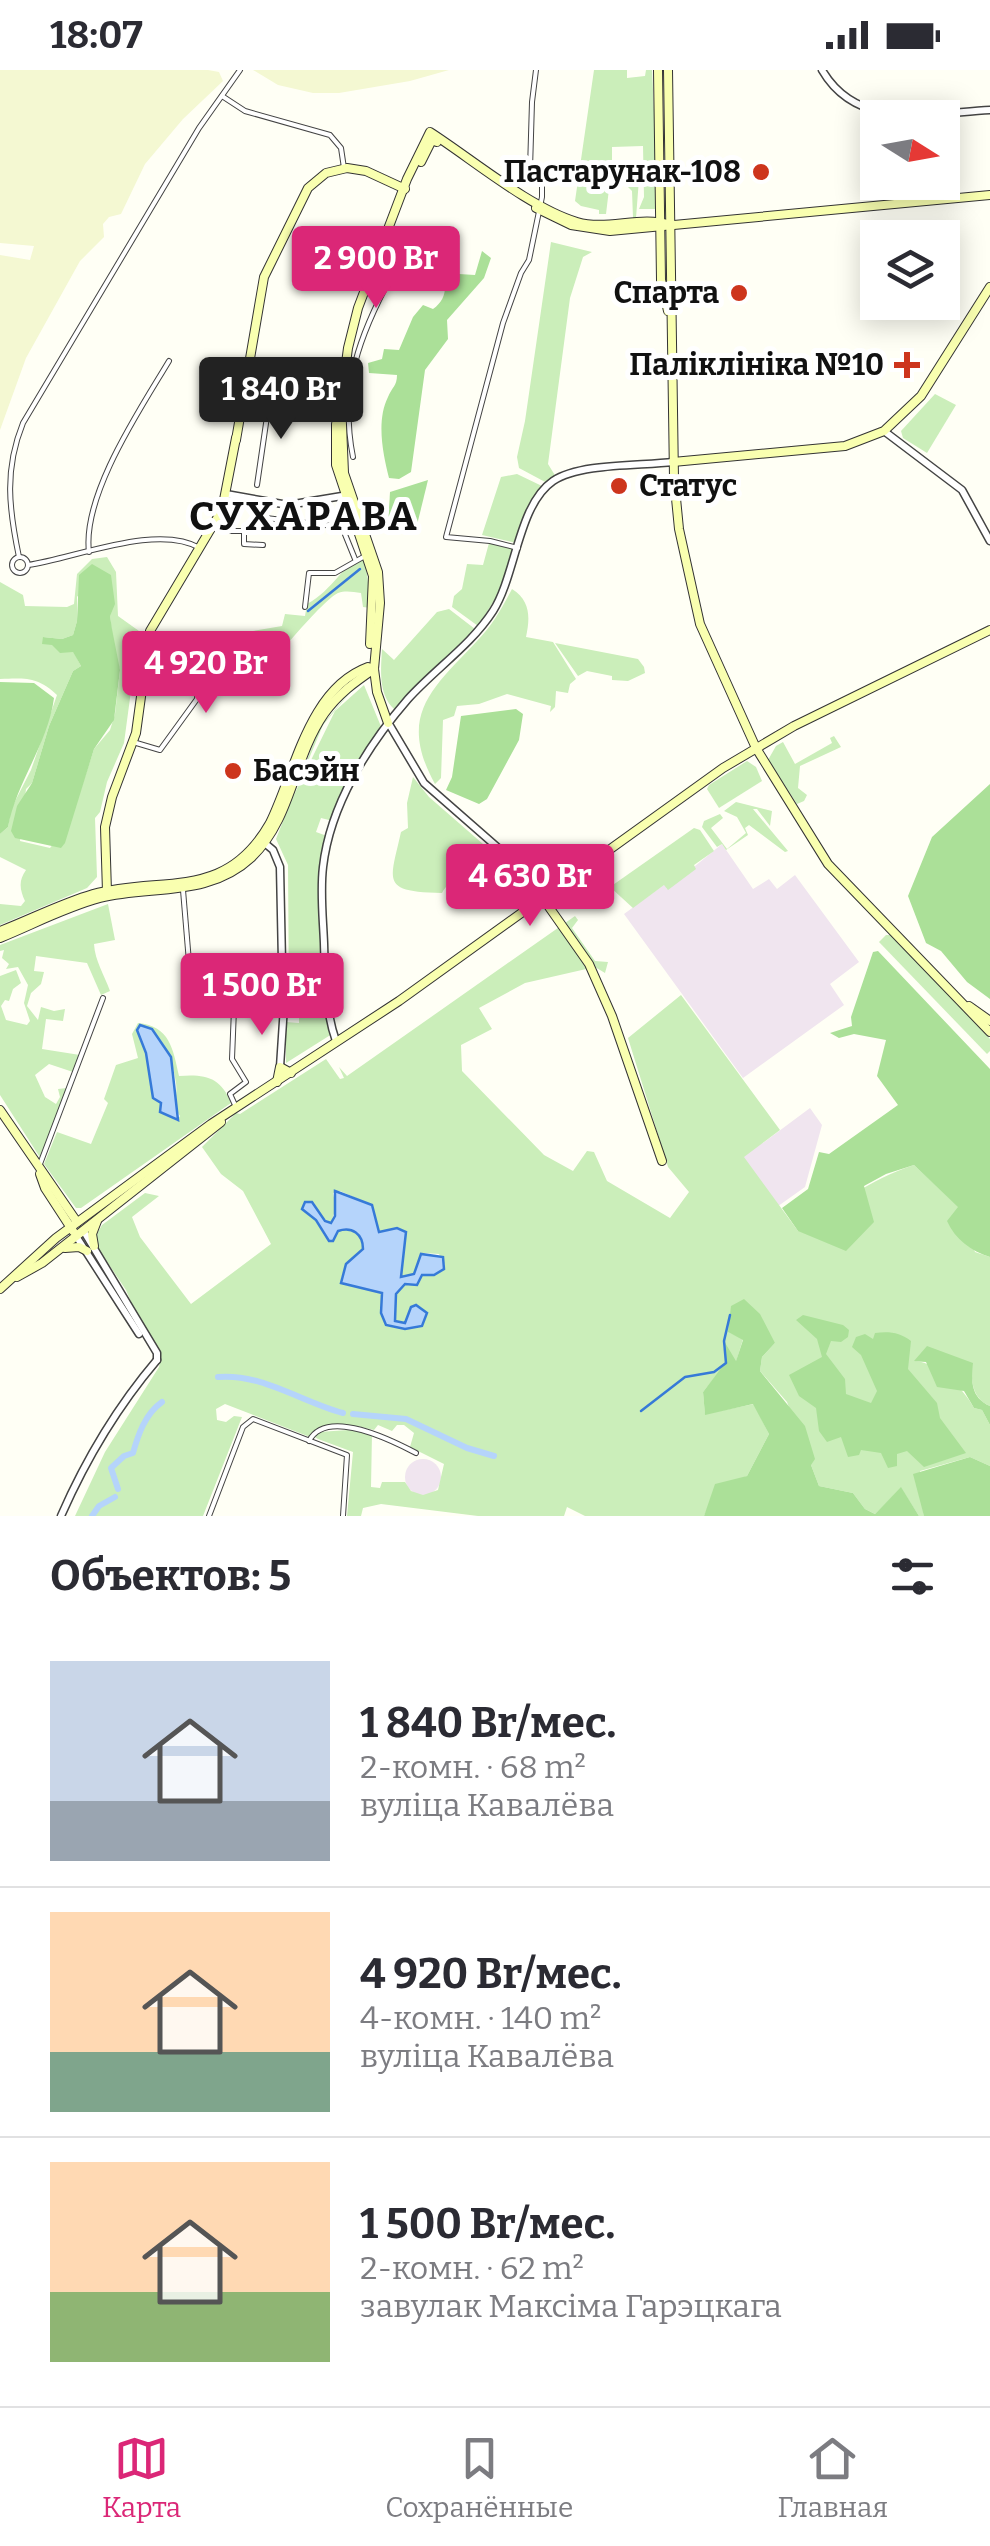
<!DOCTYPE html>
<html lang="ru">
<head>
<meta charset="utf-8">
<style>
  :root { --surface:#fff; --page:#f7f7f7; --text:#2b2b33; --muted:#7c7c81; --line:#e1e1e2; --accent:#db2777 }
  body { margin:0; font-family:Bitter,serif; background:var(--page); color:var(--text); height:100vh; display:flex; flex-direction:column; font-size:38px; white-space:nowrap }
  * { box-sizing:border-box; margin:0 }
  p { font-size:32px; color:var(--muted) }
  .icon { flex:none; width:55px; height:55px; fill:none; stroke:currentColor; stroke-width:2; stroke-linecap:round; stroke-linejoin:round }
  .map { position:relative; height:1446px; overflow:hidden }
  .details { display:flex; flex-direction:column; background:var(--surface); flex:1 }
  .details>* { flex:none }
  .needle { width:65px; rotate:101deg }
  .controls { position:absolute; left:860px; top:30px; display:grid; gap:20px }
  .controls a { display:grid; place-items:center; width:100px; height:100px; border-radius:0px; background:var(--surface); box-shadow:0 5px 25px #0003; font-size:50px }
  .price { position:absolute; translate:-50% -85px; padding:0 22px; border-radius:10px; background:var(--accent); color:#fff; font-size:32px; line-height:65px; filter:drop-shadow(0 2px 5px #0008) }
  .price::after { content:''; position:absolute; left:50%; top:60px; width:30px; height:22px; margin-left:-15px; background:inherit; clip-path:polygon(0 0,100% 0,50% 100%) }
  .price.current { background:#222; color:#fff }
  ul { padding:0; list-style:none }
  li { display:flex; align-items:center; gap:30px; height:250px; padding:0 50px }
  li+li { border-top:2px solid var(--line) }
  li span { display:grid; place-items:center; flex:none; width:280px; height:200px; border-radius:0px; color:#555 }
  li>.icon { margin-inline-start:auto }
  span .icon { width:120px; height:120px; fill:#fffc; stroke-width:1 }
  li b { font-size:42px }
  h2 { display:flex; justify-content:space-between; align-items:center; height:120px; padding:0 50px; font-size:42px }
  .status { display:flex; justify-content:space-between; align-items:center; height:70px; padding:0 50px; background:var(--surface); direction:ltr }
  .status svg { height:28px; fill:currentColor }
  .tab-bar { display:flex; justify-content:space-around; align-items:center; height:140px; border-top:2px solid var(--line); background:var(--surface); font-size:28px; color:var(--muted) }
  .tab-bar a { display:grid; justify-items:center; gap:5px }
  .tab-bar .current { color:var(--accent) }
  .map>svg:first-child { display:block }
</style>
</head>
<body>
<div class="status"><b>18:07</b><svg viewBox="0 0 49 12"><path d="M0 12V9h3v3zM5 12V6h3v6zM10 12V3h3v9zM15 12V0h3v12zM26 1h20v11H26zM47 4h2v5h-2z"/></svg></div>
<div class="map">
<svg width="990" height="1446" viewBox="0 0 990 1446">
  <rect width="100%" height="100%" fill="#fffff5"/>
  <g fill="#f0e5ef">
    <path d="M722,774L753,819L769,809L777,819L795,805L859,892L830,914L844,935L743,1008L624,844L665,814L667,819Z"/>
    <path d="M810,1038L822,1055L805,1117L753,1154L680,1088L763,1073Z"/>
    <circle cx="423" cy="1407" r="18"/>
  </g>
  <g fill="#f4f8d2">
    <path d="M0,0H208L219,2L223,11L183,49L145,94L121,144L109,147L103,154L104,167L80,191L26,288L0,360V185L30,190L34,176L0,173Z"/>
    <path d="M253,0H449L410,11L339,23H313L278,15Z"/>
  </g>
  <g fill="#cbeeba" fill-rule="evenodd">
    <path d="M594,0H627V8L645,6L646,0H652L659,139H639L644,127L643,76L612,77V106L639,109L636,148H633L632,121L624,113L613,114V119H609L606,144H599V140L581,136L575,131Z"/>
    <path d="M551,172L592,182L583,187L570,228L548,394L556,407L547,413L519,398L517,387L525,351Z"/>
    <path d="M935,324L956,335L927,383L903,368L901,361Z"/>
    <path d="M517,404L542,416L534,428L516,473L482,465L501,407Z"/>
    <path d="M489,473L513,479L504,515L478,556L452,537L454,526L462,519L467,494L483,495Z"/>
    <path d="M107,487L116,502L118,546L139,561L124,673L107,712L100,742L95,748L97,807L87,818L0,855V834L21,836L25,831C20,820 18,811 26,800L0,787V764L8,757L11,739L31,700L57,625C38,607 26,608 0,609V512L23,525L25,536L67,537L74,534L77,504L92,489ZM77,526L110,546L114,582L120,600L115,644L110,660L94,679L70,753L50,778L20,771L26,719L32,713L49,656L73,601L81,596L73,581L56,577L43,567L62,569L73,565L77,551Z"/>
    <path d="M365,487L371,538L363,537L361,523C353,522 346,520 338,523C325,528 264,599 259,612L258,585L236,589L238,612L213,613L211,608L200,609L194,589L209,588L211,578L221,579L222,574L253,565V561L282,556L285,544L305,546L307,534C320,527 329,517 338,507C344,499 357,493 365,487Z"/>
    <path d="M512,519C531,531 530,548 526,567L553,572L576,609L570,614L568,623L556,621L555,637L550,642L551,636L507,624L479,634L457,636L454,646L443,650L441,708L435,714C397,645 432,619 477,571C492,556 502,538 512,519Z"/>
    <path d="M449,539L475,559L394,639C378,624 381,599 382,579L394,590L437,542Z"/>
    <path d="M555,573L638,589L644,597L645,603L628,611L612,610V606L587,601L578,606Z"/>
    <path d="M358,613L323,655L293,727L335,641L364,615L382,659L333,751L321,748L316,762L327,766L321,796L325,927L305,935L289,934L288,795L276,769L320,657Z"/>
    <path d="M834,666L841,677L800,696L798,718L807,725L804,731L797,734L768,690L776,676L783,672L795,694L832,673L830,668Z"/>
    <path d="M747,691L756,697L762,711L719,738L707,719L709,715Z"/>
    <path d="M413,707L429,727L513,800L492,786L482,797C467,797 449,810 442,823C380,822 390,812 401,762L408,758L407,733Z"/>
    <path d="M736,732L772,741L770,756L757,739H753L788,781L785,782L749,755L745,758L748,765L726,780L722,774L717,777L702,757L704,751L720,744L723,748L711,758L727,779L746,763L737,747L724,741Z"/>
    <path d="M694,758L700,760L714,781L694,795L696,799L668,820L664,815L633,838L610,817Z"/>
    <path d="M108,834L115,870L94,874C95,891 104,904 110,921L101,925L87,893L36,886L34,901L44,902L41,914L31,923L27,936L38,950L41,937L54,941L65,939L63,951L46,949L42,979L80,985L73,1002L49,994L35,1005L45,1027L56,1034L60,1027L58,1019L67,1018L41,1089L0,1025V906L16,900L21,913L13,919L9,931L5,930L1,936L6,950L27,955L30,951L24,933L28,915L18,897L6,899L9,894L2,888L4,880L0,881V875Z"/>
    <path d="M575,846L578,850L572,858L595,891L608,892L605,903L595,897L525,913L479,938L492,959L461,975L462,1001L544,1085L573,1101L587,1081L594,1082L607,1111L670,1148L689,1122L668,1097L628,968L681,925L780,1060L744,1087L798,1161C836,1135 871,1109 914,1095L959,1137L975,1182L990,1187V1336C972,1328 971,1311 972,1293L916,1291C939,1294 963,1318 974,1338L982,1340L990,1355V1396L970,1387L920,1401L924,1446H919L901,1418L875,1444L865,1439L853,1423L819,1416L787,1332L760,1301L762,1287L775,1273L728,1262L743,1269L736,1292L723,1273L726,1293L703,1322L705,1344L754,1334L769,1364L747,1406L715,1421L704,1446H585L567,1437L564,1446H478L381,1434L363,1438L361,1446H347L353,1382L318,1369L315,1367L319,1362L348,1360L372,1363L371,1417L380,1418L382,1412H405L411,1421L423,1425L438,1420L444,1394L410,1377L414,1363L404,1355H397L392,1361L378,1355L374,1360L357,1356L320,1358L310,1367L225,1334L216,1339L217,1350L226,1352L234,1346L242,1347L203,1446H75L105,1382L159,1297L161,1286L144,1263L126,1220L95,1174V1167L102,1155L145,1123L159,1126L132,1147L140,1167L191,1234L271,1174L243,1121L221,1104L202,1077L236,1043L240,1044L326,989L340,1009L344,1008L339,997L347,1006ZM340,1121L372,1135L379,1162L391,1159L406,1166L400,1206L410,1208C419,1201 416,1191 424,1183L439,1184L445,1195L436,1204L422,1205L417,1215L405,1214L396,1224L395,1251L405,1253L411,1237L416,1235L427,1243L422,1256L404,1259L386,1255L382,1223L346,1215L341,1209L346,1194L363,1179C362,1164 352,1156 338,1161L333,1171L324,1165L316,1150L303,1141L314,1133L323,1148L331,1153L336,1137L333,1123Z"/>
    <path d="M886,865H892L975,950L990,969V981L987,984L879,872Z"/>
    <path d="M325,933L332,964L286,993V952L299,953V943L291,939Z"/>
    <path d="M138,953C170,956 173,979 179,1006C205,1004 221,1007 231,1033L81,1138H76L44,1094L57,1062L91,1074L108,1033L104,1029L116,995L138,988L132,964ZM142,955C164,964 173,991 176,1013C178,1026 172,1034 180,1046L177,1051L160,1042L161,1032L153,1028L146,983L137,960Z"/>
  </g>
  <g fill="#abe098">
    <path d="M482,181L491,188L484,208L447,250L448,269L425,300L411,402L399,409L389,408C383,384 376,351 388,327C392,317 397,316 397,305L369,303L368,293L382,289L384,279L399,280L413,247L423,235L433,239C446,230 447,217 443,203L475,205Z"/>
    <path d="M428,410L417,455L388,457L390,422Z"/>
    <path d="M92,494L111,505L115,534L110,546L112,559L120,600L114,650L94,679L65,773L61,778L15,768L11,761L17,736L32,713L49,656L73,601L81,596L73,582L60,583L52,575L42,574L43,567L62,569L73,565L77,551L79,505Z"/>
    <path d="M0,612L34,613L54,628C48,674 16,713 8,757L0,764Z"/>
    <path d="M516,639L523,644L519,670L487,729L479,734L446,720L452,707L461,646Z"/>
    <path d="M990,714V929L967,912L941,881L926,873L908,826L932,767Z"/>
    <path d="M878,881L990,999V1187C971,1181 955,1169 947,1151L958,1137L914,1095L886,1104L864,1116L874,1152L846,1181L798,1161L782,1138L808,1119L819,1082L829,1084L898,1035L877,1006L886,970L854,964L839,968L830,963L852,956L851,947L873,882Z"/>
    <path d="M744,1229L760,1244L775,1273L762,1287L760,1301L805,1356L815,1389L811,1395L819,1416L853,1423L865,1439L875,1444L901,1417L919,1446H704L715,1414L747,1406L769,1364L753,1334L705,1345L703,1322L725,1293L724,1271L736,1291L743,1270L728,1262L731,1236Z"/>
    <path d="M803,1245L843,1255L849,1260L848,1267L841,1272L831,1271L826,1284L845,1309L846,1324L871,1333L877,1321L861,1285L852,1277L856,1267L865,1264L873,1269L875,1263C888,1261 900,1262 911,1271L908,1299L937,1333L940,1348L966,1383L924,1397L907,1381L897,1384V1396L888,1398L881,1383L861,1380L859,1385L848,1387L841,1367L827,1372L819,1361L816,1338L799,1326L789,1305L822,1287L817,1269L796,1250Z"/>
    <path d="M927,1276L973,1293C971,1311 971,1328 990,1336V1355L982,1340L974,1338L964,1321L937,1317L926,1292L914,1291Z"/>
    <path d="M970,1387L990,1396V1446H924L913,1404Z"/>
  </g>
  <g fill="#b5d4fb" stroke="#367ad8" stroke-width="2.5">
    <path d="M140,955L152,959L171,987L178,1050L160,1042L161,1033L153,1028L146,983L137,960Z"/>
    <path d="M335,1121L372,1135L379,1162L397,1158L406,1162L401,1207L414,1204L421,1184L443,1187L444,1199L434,1205H422L417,1215L405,1214L396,1224L395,1251L405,1253L411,1237L416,1235L427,1243L422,1256L405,1259L386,1255L381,1243L382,1223L341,1213L346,1194L363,1179C363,1164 352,1156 338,1161L333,1171H329L316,1150L302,1139L305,1132H312L325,1151L331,1153L335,1146Z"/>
  </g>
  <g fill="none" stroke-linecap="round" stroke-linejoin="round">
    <g stroke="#367ad8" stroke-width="2.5">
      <path d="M308,541L360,499"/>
      <path d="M641,1341L685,1307L714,1302L726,1293L724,1271L730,1245"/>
    </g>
    <g stroke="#b5d4fb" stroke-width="6">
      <path d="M218,1307C261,1303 302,1332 343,1343"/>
      <path d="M353,1344L406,1349L467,1378L494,1386"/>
      <path d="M118,1419L111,1398L124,1386L133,1383C138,1365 145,1344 162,1332"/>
      <path d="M92,1446L99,1436L115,1427"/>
    </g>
    <g stroke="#444" stroke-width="6">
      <g id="minor">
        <path d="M222,26L245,41L330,65L341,78L344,98"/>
        <path d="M377,233V226L392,182L403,180L409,168L426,172L430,178L441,183"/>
        <path d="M353,387C339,318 360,264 392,205"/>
        <path d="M257,415L270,326"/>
        <path d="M266,448L342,457L355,489"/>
        <path d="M215,455L223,461H244V474L263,475"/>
        <path d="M518,478L490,471L446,467L503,253L521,203L529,190L542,127V116L530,99L532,32L536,0"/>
        <path d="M89,482C82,425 141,338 169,291"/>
        <path d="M19,487C9,439 4,400 23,353L199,58L240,0"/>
        <circle cx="20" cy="495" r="8"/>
        <path d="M28,495C76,488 157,453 200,478"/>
        <path d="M305,537L309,503H335L365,486"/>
        <path d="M133,672L160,680L197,629L199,607"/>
        <path d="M183,820L191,916"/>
        <path d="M234,939L232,989L246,1012L230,1024L235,1035"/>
        <path d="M40,1094L103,928"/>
        <path d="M309,1371C327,1337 393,1371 416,1383"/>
        <path d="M209,1446L243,1357L253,1349L347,1385L343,1446"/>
      </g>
    </g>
    <g stroke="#444" stroke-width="9">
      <g id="tertiary">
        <path d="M822,0C858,62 931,43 990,40"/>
        <path d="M884,361L962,420L990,471"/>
        <path d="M226,424L288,435L348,425"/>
        <path d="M389,654L424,713L520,797L542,827"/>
        <path d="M261,770L273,780L280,797L283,940"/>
        <path d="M336,971C325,940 325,906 324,873C323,848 320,822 323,797C330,735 368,675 408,629C435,599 471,575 493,541C516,505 518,435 553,411C580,393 640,396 673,392"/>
        <path d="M280,997L284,936"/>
        <path d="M83,1160L157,1283V1290"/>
        <path d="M76,1166L139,1264"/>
        <path d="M61,1446C86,1389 117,1337 157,1290"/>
      </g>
    </g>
    <g stroke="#333" stroke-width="10">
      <g id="secondary">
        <path d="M658,0L661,210L668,241"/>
        <path d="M668,0L674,408L679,459L700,554L756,678L828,794L990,962"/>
        <path d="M421,92L432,70L437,72"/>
        <path d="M536,138L571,155L610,161L990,125"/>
        <path d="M245,319L340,334"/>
        <path d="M336,354V395L373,506L370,574"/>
        <path d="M236,370L264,207L308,118L326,103L347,98L366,101L405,119"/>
        <path d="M673,392L845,376L884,361L921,326L990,217"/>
        <path d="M388,653L377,622L374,599L380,533L378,502L344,403L341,331L348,278L358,238L407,109L430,62C472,89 530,138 577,152C607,161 641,145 670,155"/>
        <path d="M107,822L105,757L112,727L136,663L150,561L222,440L236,368"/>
        <path d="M542,827L589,894L612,946L662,1091"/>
        <path d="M0,861C31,849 62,833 93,824C164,805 225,832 270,753C295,703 308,619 368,597L374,599"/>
        <path d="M0,868C32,855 66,837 100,828C153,815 208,828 252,787C292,748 293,689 324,644C338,624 355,612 374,599"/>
        <path d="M969,936L990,951"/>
        <path d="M277,1012L280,997L291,1003"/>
        <path d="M0,1040L77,1152"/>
        <path d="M40,1104L45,1118L73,1161"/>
        <path d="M94,1176L92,1164L97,1151"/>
        <path d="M65,1178L79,1177L87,1181"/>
        <path d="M17,1207L42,1193L221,1052"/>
        <path d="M0,1219L56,1168L211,1054L399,931L723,698L794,656L990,560"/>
      </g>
    </g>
    <use href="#minor" stroke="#fff" stroke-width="4"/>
    <use href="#tertiary" stroke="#fff" stroke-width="6"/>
    <use href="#secondary" stroke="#f9ffb0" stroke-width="8"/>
  </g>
  <g fill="#cd351d" stroke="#fff" stroke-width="4">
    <circle cx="761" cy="102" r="10"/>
    <circle cx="739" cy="223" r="10"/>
    <path d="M902 280h10v10h10v10h-10v10h-10v-10h-10v-10h10z"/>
    <circle cx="619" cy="416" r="10"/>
    <circle cx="233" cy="701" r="10"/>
  </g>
  <g text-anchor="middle" stroke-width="10" stroke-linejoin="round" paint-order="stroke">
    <g font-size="30" font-weight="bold" fill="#111" stroke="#fff" text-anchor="end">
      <text x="741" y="112">Пастарунак-108</text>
      <text x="719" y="233">Спарта</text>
      <text x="884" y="305">Паліклініка №10</text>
      <text x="639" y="426" text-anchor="start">Статус</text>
      <text x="253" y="711" text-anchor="start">Басэйн</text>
    </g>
    <g font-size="40" font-weight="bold" letter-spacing="2.5" fill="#111" stroke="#fff">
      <text x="304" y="460">СУХАРАВА</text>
    </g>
  </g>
</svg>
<div class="controls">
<a><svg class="needle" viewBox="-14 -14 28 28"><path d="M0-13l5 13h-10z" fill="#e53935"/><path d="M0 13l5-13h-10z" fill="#7c7c81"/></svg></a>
<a><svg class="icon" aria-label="layers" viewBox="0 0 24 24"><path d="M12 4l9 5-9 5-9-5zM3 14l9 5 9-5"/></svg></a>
</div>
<b class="price" style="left:376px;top:241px">2 900 Br</b>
<b class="price current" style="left:281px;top:372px">1 840 Br</b>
<b class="price" style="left:206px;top:646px">4 920 Br</b>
<b class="price" style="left:530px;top:859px">4 630 Br</b>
<b class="price" style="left:262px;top:968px">1 500 Br</b>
</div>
<section class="details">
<h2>Объектов: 5<svg class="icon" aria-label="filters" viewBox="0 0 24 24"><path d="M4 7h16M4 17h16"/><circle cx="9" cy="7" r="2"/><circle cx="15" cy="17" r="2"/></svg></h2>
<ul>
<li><span style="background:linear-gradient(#c9d6e8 70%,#9aa5b1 0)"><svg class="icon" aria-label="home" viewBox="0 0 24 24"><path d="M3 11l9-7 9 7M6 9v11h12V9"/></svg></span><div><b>1 840 Br/мес.</b><p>2-комн. · 68 m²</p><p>вуліца Кавалёва</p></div></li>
<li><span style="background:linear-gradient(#ffd9b3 70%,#7fa58c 0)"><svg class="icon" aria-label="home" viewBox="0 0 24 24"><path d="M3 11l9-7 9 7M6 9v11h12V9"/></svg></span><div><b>4 920 Br/мес.</b><p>4-комн. · 140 m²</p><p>вуліца Кавалёва</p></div></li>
<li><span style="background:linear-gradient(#ffd9b3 65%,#8fb573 0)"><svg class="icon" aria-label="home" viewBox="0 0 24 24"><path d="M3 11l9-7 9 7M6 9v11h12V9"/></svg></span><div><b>1 500 Br/мес.</b><p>2-комн. · 62 m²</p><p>завулак Максіма Гарэцкага</p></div></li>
</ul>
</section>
<nav class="tab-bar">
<a class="current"><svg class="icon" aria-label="map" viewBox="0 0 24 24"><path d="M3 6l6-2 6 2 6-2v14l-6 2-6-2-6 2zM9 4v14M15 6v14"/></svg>Карта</a>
<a><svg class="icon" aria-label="saved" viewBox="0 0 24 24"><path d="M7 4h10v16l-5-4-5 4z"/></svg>Сохранённые</a>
<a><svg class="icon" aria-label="home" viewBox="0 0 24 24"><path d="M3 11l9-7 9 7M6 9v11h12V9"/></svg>Главная</a>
</nav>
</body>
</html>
